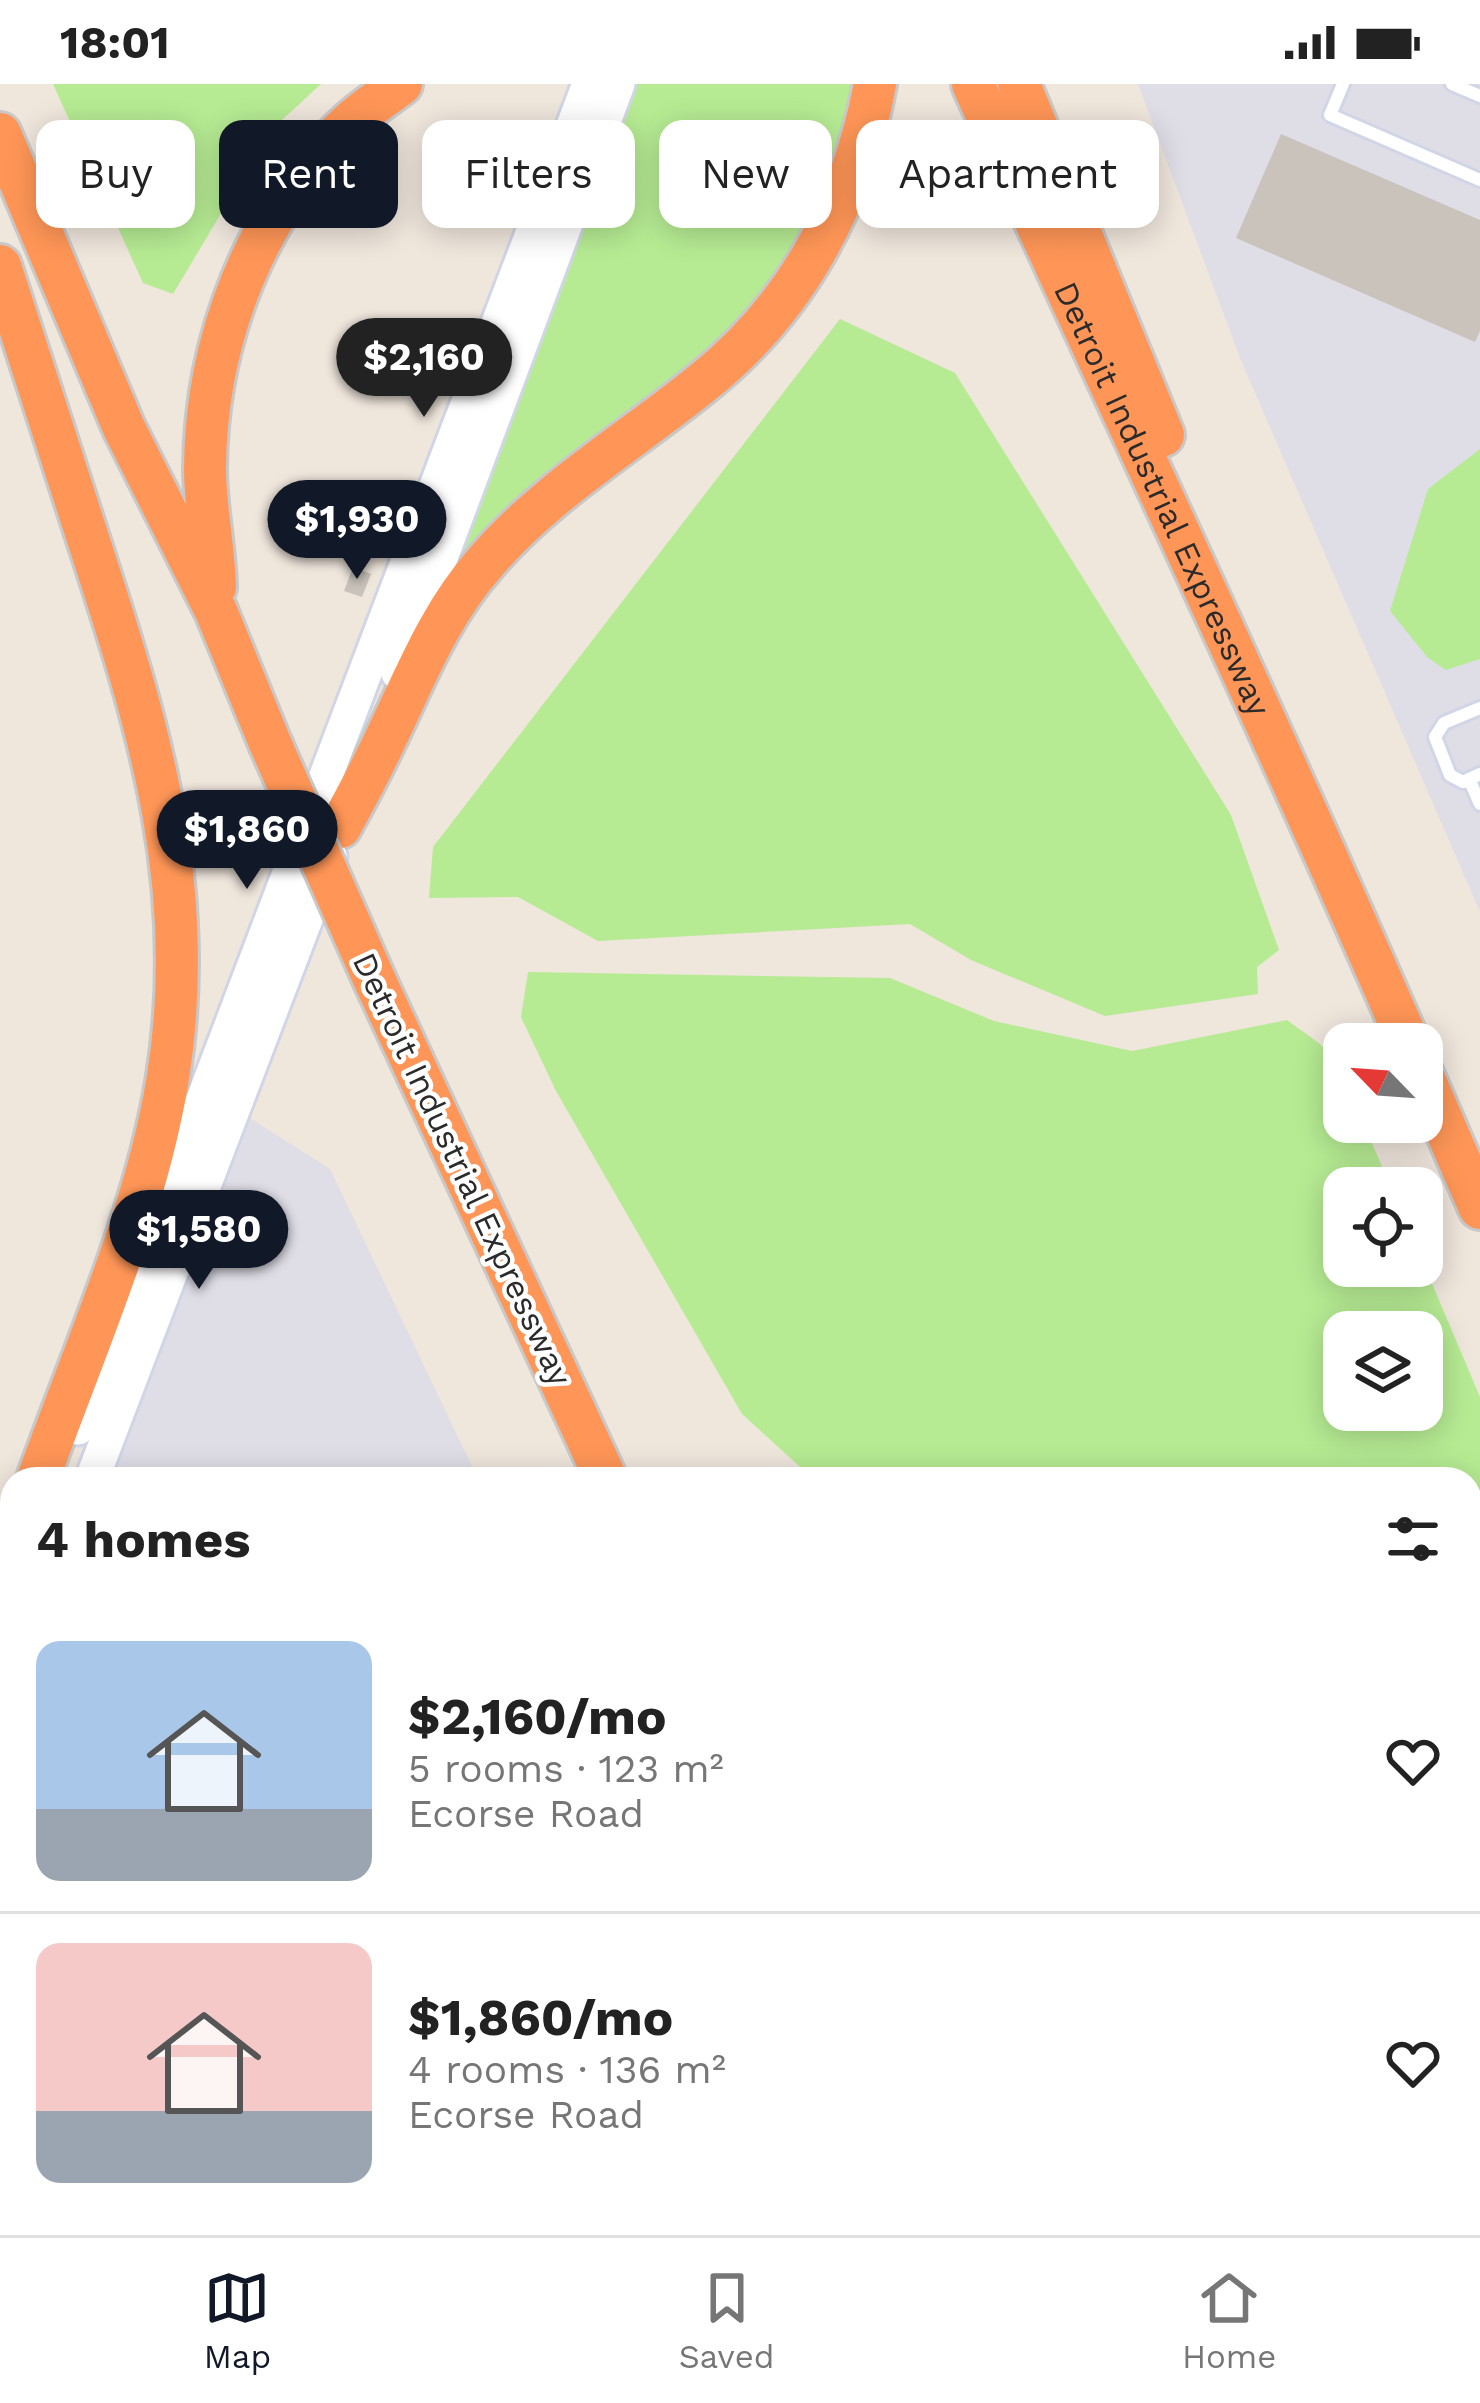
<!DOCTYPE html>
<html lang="en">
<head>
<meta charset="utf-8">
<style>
  :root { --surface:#fff; --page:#f2f2f2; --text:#222; --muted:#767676; --line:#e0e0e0; --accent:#111827 }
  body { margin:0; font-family:"Work Sans",sans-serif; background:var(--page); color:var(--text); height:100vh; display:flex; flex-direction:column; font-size:45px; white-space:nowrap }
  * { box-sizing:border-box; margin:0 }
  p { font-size:39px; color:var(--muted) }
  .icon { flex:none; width:66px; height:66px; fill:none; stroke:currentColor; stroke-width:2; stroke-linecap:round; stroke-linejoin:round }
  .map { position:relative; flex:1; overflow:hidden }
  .sheet { position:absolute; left:0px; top:1383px; width:1482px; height:768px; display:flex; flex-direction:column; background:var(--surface); border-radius:36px 36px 0 0; box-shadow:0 6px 30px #0003 }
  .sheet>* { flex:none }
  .guide { position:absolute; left:36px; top:36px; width:1410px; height:108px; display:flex; gap:24px }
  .needle { width:78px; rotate:295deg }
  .buttons { position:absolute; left:1323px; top:939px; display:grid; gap:24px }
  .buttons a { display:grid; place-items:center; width:120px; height:120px; border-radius:24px; background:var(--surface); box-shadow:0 6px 30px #0003; font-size:60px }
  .price { position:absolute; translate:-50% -102px; padding:0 27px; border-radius:42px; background:var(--accent); color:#fff; font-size:39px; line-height:78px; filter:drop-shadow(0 3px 6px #0008) }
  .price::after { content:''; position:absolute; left:50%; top:72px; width:36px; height:27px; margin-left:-18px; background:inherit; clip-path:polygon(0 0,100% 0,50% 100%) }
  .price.current { background:#222; color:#fff }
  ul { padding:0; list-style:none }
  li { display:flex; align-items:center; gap:36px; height:300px; padding:0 36px }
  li+li { border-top:3px solid var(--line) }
  li span { display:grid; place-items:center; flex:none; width:336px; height:240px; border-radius:24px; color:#555 }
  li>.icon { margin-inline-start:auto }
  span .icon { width:144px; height:144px; fill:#fffc; stroke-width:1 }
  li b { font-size:51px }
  h2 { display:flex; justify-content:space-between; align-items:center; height:144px; padding:0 36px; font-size:51px }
  .chip { padding:0 42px; border-radius:24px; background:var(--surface); box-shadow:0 6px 30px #0003; font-size:42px; line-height:108px }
  .chip.current { background:var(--accent); color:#fff }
  .status { display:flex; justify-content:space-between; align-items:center; height:84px; padding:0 60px; background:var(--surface); direction:ltr }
  .status svg { height:33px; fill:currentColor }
  .dock { display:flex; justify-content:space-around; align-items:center; height:168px; border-top:3px solid var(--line); background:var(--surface); font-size:33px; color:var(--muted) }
  .dock a { display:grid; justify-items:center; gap:6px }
  .dock .current { color:var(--accent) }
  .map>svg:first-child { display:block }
</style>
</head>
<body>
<div class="status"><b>18:01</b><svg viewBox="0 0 49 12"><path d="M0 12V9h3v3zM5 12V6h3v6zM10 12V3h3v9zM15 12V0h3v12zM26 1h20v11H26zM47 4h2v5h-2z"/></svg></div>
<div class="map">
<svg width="1480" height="2151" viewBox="0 0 1480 2151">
  <rect width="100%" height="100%" fill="#efe6dc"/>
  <g fill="#dfdde6">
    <path d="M1138,0H1480V828L1240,274Z"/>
    <path d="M248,1033L330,1085L478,1395H106Z"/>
    <path d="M12,1649V1948L0,1943V1681Z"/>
    <path d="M0,2099L12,2104V2139H94L122,2151H0Z"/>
    <path d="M435,2139H809L814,2151H462Z"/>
  </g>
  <g fill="#b6eb93" fill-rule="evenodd">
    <path d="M53,0H321L270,47L173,210L143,199Z"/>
    <path d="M630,0H861L832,105L749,236L451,487Z"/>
    <path d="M840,235L955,289L1231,731L1279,866L1257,883L1258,910L1105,932L971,876L910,840L598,857L518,813L429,814L433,763Z"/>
    <path d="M1480,365V575L1446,586L1428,574L1390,527L1428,405Z"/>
    <path d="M528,888L890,894L994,937L1132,967L1287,936C1339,974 1344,971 1344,1038H1363L1391,1104H1344V1182H1422V1176L1480,1313V1412H1470V1395L811,1393L742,1330L556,1007L521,933ZM1422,1248V1326H1344V1248Z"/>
    <path d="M1470,1428H1480V1902L1470,1898Z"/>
    <path d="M1470,1949L1480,1953V2151H1014L1008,2139H1470Z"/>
  </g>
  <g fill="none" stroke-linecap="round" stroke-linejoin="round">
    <path stroke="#65dcfb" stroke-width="6" d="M1470,1926L1480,1931"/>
  </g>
  <g fill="#cac3bc">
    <path d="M1281,50L1480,136V247L1475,258L1236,154Z"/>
    <path d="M353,483L371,490L362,513L344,507Z"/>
  </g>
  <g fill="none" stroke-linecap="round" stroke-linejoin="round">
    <g stroke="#d1d6e6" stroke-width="18">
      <g id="service">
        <path d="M1343,0L1330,31L1480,96"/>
        <path d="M1452,0L1480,12"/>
        <path d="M1480,624L1444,639L1435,653L1450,691L1463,698L1480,690"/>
        <path d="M1469,695L1480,720"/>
        <path d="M208,2151L213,2139"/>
      </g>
    </g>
    <g stroke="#d1d6e6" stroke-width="36">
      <g id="tertiary">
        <path d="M0,1969L12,1974"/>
        <path d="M398,2139L425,2151"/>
      </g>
    </g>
    <g stroke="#d1d6e6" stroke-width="39">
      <g id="secondary">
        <path d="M398,589L618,0"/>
        <path d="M78,1344L589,0"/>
        <path d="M92,1395L330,772"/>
        <path d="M0,1540L12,1508"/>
        <path d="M0,1642L12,1608"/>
      </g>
    </g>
    <g stroke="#c8c8c8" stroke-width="48">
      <g id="motorway">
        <path id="s1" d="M973,0C1118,320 1269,638 1409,960"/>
        <path d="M1019,0L1163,351"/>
        <path d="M0,50L124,344L216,527L270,659"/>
        <path d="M0,182C31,277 61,372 92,467C150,646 199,808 167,999C145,1131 83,1269 38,1395"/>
        <path d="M215,503C214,464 205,424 205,384C206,257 255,126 350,39C365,25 384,13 401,0"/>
        <path d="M340,743C356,714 372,684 386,654C415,594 439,531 484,480C545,408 628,359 701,300C797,224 853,119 875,0"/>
        <path d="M375,897L606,1395"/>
        <path d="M1422,990L1480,1124"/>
        <path d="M934,2139L940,2151"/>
      </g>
    </g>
    <use href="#service" stroke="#fff" stroke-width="12"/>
    <use href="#tertiary" stroke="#fff" stroke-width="30"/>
    <use href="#secondary" stroke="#fff" stroke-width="33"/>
    <use href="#motorway" stroke="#ff9657" stroke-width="42"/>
    <g stroke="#c8c8c8" stroke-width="48" stroke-linecap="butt">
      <path id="motorway-bridge" d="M270,659L375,897"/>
    </g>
    <use href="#motorway-bridge" stroke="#ff9657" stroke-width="42"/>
  </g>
  <g text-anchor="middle" stroke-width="9" stroke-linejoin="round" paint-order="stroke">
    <g font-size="33" fill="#2b2b2b" stroke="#fff">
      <text dy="12" stroke="none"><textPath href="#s1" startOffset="456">Detroit Industrial Expressway</textPath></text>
      <text transform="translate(463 1085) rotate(65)" y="12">Detroit Industrial Expressway</text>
    </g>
  </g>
</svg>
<div class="buttons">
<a><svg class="needle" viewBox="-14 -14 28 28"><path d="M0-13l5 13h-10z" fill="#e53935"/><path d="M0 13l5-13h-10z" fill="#767676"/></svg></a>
<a><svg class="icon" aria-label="locate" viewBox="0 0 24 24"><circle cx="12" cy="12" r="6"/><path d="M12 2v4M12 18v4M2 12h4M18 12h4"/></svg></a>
<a><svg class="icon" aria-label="layers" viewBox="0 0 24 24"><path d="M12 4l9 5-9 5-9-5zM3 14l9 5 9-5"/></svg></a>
</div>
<b class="price current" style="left:424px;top:336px">$2,160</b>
<b class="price" style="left:357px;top:498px">$1,930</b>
<b class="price" style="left:247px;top:808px">$1,860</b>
<b class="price" style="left:199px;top:1208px">$1,580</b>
<div class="guide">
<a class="chip">Buy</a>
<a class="chip current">Rent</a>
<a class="chip">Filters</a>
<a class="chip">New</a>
<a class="chip">Apartment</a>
</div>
<section class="sheet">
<h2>4 homes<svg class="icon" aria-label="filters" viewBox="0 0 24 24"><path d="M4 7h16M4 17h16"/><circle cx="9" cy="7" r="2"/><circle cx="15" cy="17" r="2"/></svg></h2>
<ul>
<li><span style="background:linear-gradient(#a9c7e8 70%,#9aa5b1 0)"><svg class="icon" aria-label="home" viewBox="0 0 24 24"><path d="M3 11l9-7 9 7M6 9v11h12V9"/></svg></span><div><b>$2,160/mo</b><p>5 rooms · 123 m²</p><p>Ecorse Road</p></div><svg class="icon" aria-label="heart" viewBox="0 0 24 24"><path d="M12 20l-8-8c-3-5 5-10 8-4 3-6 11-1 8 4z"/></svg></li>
<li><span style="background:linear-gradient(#f6c9c9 70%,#9aa5b1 0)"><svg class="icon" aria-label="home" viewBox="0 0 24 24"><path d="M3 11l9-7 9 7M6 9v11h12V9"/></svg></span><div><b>$1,860/mo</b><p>4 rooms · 136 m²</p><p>Ecorse Road</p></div><svg class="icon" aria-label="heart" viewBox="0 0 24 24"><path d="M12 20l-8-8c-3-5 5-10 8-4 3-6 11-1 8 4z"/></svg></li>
</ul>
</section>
</div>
<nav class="dock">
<a class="current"><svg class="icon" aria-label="map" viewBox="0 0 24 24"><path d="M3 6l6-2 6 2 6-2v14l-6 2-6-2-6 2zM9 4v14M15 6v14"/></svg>Map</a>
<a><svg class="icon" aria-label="saved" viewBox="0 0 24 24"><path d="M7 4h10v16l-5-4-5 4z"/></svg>Saved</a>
<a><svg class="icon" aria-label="home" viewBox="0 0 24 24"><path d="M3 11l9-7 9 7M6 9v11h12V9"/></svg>Home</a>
</nav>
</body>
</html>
